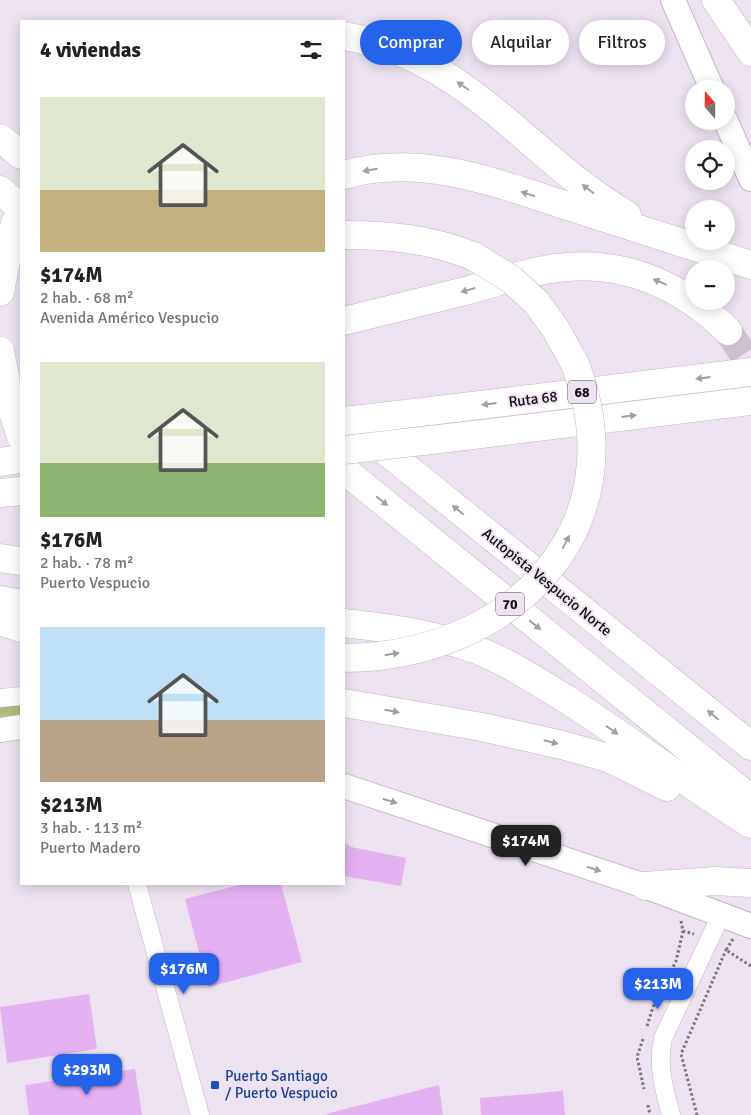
<!DOCTYPE html>
<html lang="es">
<head>
<meta charset="utf-8">
<style>
  :root { --surface:#fff; --page:#f6f6f6; --text:#222; --muted:#767676; --accent:#2563eb }
  body { margin:0; font-family:Signika,sans-serif; background:var(--page); color:var(--text); height:100vh; display:flex; flex-direction:column; font-size:19px; white-space:nowrap }
  * { box-sizing:border-box; margin:0 }
  p { font-size:16px; color:var(--muted) }
  .icon { flex:none; width:28px; height:28px; fill:none; stroke:currentColor; stroke-width:2; stroke-linecap:round; stroke-linejoin:round }
  .map { position:relative; flex:1; overflow:hidden }
  .drawer { position:absolute; left:20px; top:20px; width:325px; height:865px; display:flex; flex-direction:column; background:var(--surface); border-radius:0px; box-shadow:0 2px 12px #0003 }
  .drawer>* { flex:none }
  .hud { position:absolute; left:360px; top:20px; width:315px; height:45px; display:flex; gap:10px }
  .needle { width:32px; rotate:340deg }
  .controls { position:absolute; left:685px; top:80px; display:grid; gap:10px }
  .controls a { display:grid; place-items:center; width:50px; height:50px; border-radius:50%; background:var(--surface); box-shadow:0 2px 12px #0003; font-size:25px }
  .price { position:absolute; translate:-50% -42px; padding:0 11px; border-radius:10px; background:var(--accent); color:#fff; font-size:16px; line-height:32px; filter:drop-shadow(0 1px 2px #0008) }
  .price::after { content:''; position:absolute; left:50%; top:30px; width:15px; height:11px; margin-left:-8px; background:inherit; clip-path:polygon(0 0,100% 0,50% 100%) }
  .price.current { background:#222; color:#fff }
  ul { padding:0; list-style:none }
  li { display:grid; align-content:center; gap:10px; height:265px; padding:0 20px }
  li span { display:grid; place-items:center; height:155px; border-radius:0px; color:#555 }
  li>.icon { margin-inline-start:auto }
  span .icon { width:90px; height:90px; fill:#fffc; stroke-width:1 }
  li b { font-size:21px }
  h2 { display:flex; justify-content:space-between; align-items:center; height:60px; padding:0 20px; font-size:21px }
  .tag { padding:0 18px; border-radius:22px; background:var(--surface); box-shadow:0 2px 12px #0003; font-size:18px; line-height:45px }
  .tag.current { background:var(--accent); color:#fff }
  .map>svg:first-child { display:block }
</style>
</head>
<body>
<div class="map">
<svg width="751" height="1115" viewBox="0 0 751 1115">
  <rect width="100%" height="100%" fill="#ede2f0"/>
  <path fill="#afbb77" d="M21,689V719L0,722V691Z"/>
  <g fill="#e4b1f3">
    <path d="M344,842L351,847L406,858L401,886L344,876Z"/>
    <path d="M243,884H281L302,962L208,987L185,899Z"/>
    <path d="M89,994L97,1049L7,1063L0,1007Z"/>
    <path d="M135,1069L142,1115H29L25,1085Z"/>
    <path d="M439,1085L443,1115H326V1114Z"/>
    <path d="M563,1091L565,1115H481L480,1098Z"/>
  </g>
  <g fill="none" stroke-linecap="round" stroke-linejoin="round">
    <path stroke="#ccc2cf" stroke-width="28" stroke-dasharray="28 14" stroke-linecap="butt" d="M728,331L751,366"/>
    <g stroke="#c2b7c5" stroke-width="19">
      <g id="minor">
        <path d="M0,698L21,696"/>
        <path d="M137,884L200,1115"/>
        <path d="M671,1115C664,1088 657,1066 663,1038L721,915"/>
      </g>
    </g>
    <g stroke="#c2b7c5" stroke-width="26">
      <g id="secondary">
        <path d="M673,0L712,89"/>
        <path d="M726,121L751,179"/>
        <path d="M0,730L21,727"/>
        <path d="M344,786L645,886L751,926"/>
      </g>
    </g>
    <g stroke="#c2b7c5" stroke-width="29">
      <g id="motorway">
        <path d="M716,0L751,52"/>
        <path d="M344,36C468,57 527,156 627,215"/>
        <path d="M0,138L21,155"/>
        <path d="M344,175C424,152 501,185 577,209C635,228 693,246 751,265"/>
        <path d="M0,190L21,208"/>
        <path d="M344,235C390,235 430,239 473,256"/>
        <path d="M0,292L11,235L21,208"/>
        <path d="M536,302L555,328L575,364"/>
        <path d="M344,321C384,311 425,301 465,291C495,283 525,272 557,268C623,259 681,285 728,331"/>
        <path d="M389,416L751,372"/>
        <path d="M366,435L751,746"/>
        <path d="M465,436L751,401"/>
        <path d="M0,462L21,459"/>
        <path d="M344,470L751,799"/>
        <path d="M0,493L21,491"/>
        <path d="M0,558L21,561"/>
        <path d="M0,600L21,604"/>
        <path d="M0,621L21,628"/>
        <path d="M344,623C388,628 435,634 477,650C509,663 537,681 566,699C629,739 688,785 751,824"/>
        <path d="M344,703L482,727L562,745L608,758L667,787"/>
        <path d="M645,886L715,881L751,883"/>
      </g>
    </g>
    <g stroke="#7d767f" stroke-width="3" stroke-dasharray="2.5 2.5" stroke-linecap="butt">
      <path d="M681,921L683,931L694,934"/>
      <path d="M733,939L726,950L751,966"/>
      <path d="M647,1026L653,1007L676,961L683,931"/>
      <path d="M643,1039L637,1057L644,1089"/>
      <path d="M648,1105L650,1115"/>
      <path d="M697,1115L681,1054L726,950L724,948"/>
    </g>
    <use href="#minor" stroke="#fff" stroke-width="18"/>
    <use href="#secondary" stroke="#fff" stroke-width="24"/>
    <use href="#motorway" stroke="#fff" stroke-width="28"/>
    <g stroke="#c2b7c5" stroke-width="29" stroke-linecap="butt">
      <g id="motorway-bridge">
        <path d="M473,256L512,280L536,302"/>
        <path d="M0,351L11,407L21,436"/>
        <path d="M344,421L389,416"/>
        <path d="M344,450L465,436"/>
        <path d="M344,658C508,657 639,532 575,364"/>
      </g>
    </g>
    <use href="#motorway-bridge" stroke="#fff" stroke-width="28"/>
  </g>
  <defs><path id="oneway-solid" d="M-6-.8H1V-3.2L6.5 0L1 3.2V.8H-6Z" transform="scale(1.25)"/></defs>
  <g fill="#a09fa1">
    <use href="#oneway-solid" transform="translate(463 86) rotate(-145)"/>
    <use href="#oneway-solid" transform="translate(370 170) rotate(170)"/>
    <use href="#oneway-solid" transform="translate(588 189) rotate(-143)"/>
    <use href="#oneway-solid" transform="translate(528 194) rotate(-163)"/>
    <use href="#oneway-solid" transform="translate(660 282) rotate(-157)"/>
    <use href="#oneway-solid" transform="translate(468 290) rotate(164)"/>
    <use href="#oneway-solid" transform="translate(703 378) rotate(173)"/>
    <use href="#oneway-solid" transform="translate(489 404) rotate(173)"/>
    <use href="#oneway-solid" transform="translate(629 416) rotate(-7)"/>
    <use href="#oneway-solid" transform="translate(382 501) rotate(39)"/>
    <use href="#oneway-solid" transform="translate(458 510) rotate(-141)"/>
    <use href="#oneway-solid" transform="translate(566 542) rotate(-62)"/>
    <use href="#oneway-solid" transform="translate(535 625) rotate(39)"/>
    <use href="#oneway-solid" transform="translate(392 654) rotate(-9)"/>
    <use href="#oneway-solid" transform="translate(392 711) rotate(10)"/>
    <use href="#oneway-solid" transform="translate(713 715) rotate(-141)"/>
    <use href="#oneway-solid" transform="translate(612 730) rotate(35)"/>
    <use href="#oneway-solid" transform="translate(551 742) rotate(14)"/>
    <use href="#oneway-solid" transform="translate(390 801) rotate(18)"/>
    <use href="#oneway-solid" transform="translate(594 869) rotate(18)"/>
  </g>
  <rect fill="#1a4fb4" stroke="#ede2f0" stroke-width="2" x="210" y="1080" width="10" height="10" rx="2.5"/>
  <g text-anchor="middle" stroke-width="4" stroke-linejoin="round" paint-order="stroke">
    <g fill="#ede2f0" stroke="#544e55" stroke-width="1">
      <rect x="568" y="380.5" width="28" height="23" rx="4"/>
      <rect x="496" y="592.5" width="28" height="23" rx="4"/>
    </g>
    <g font-size="14" font-weight="bold" fill="#120e13">
      <text x="582" y="397">68</text>
      <text x="510" y="609">70</text>
    </g>
    <g font-size="15" fill="#120e13" stroke="#ede2f0">
      <text transform="translate(533 399) rotate(-7)" y="5">Ruta 68</text>
      <text transform="translate(547 582) rotate(39)" y="5">Autopista Vespucio Norte</text>
    </g>
    <g font-size="15" fill="#164399" stroke="#ede2f0" text-anchor="start">
      <text x="225" y="1081">Puerto Santiago<tspan x="225" dy="17">/ Puerto Vespucio</tspan></text>
    </g>
  </g>
</svg>
<div class="controls">
<a><svg class="needle" viewBox="-14 -14 28 28"><path d="M0-13l5 13h-10z" fill="#e53935"/><path d="M0 13l5-13h-10z" fill="#767676"/></svg></a>
<a><svg class="icon" aria-label="locate" viewBox="0 0 24 24"><circle cx="12" cy="12" r="6"/><path d="M12 2v4M12 18v4M2 12h4M18 12h4"/></svg></a>
<a>+</a>
<a>−</a>
</div>
<b class="price current" style="left:526px;top:867px">$174M</b>
<b class="price" style="left:184px;top:995px">$176M</b>
<b class="price" style="left:658px;top:1010px">$213M</b>
<b class="price" style="left:87px;top:1096px">$293M</b>
<div class="hud">
<a class="tag current">Comprar</a>
<a class="tag">Alquilar</a>
<a class="tag">Filtros</a>
</div>
<section class="drawer">
<h2>4 viviendas<svg class="icon" aria-label="filters" viewBox="0 0 24 24"><path d="M4 7h16M4 17h16"/><circle cx="9" cy="7" r="2"/><circle cx="15" cy="17" r="2"/></svg></h2>
<ul>
<li><span style="background:linear-gradient(#dfe7d0 60%,#c2b280 0)"><svg class="icon" aria-label="home" viewBox="0 0 24 24"><path d="M3 11l9-7 9 7M6 9v11h12V9"/></svg></span><div><b>$174M</b><p>2 hab. · 68 m²</p><p>Avenida Américo Vespucio</p></div></li>
<li><span style="background:linear-gradient(#dfe7d0 65%,#8fb573 0)"><svg class="icon" aria-label="home" viewBox="0 0 24 24"><path d="M3 11l9-7 9 7M6 9v11h12V9"/></svg></span><div><b>$176M</b><p>2 hab. · 78 m²</p><p>Puerto Vespucio</p></div></li>
<li><span style="background:linear-gradient(#bfe0f5 60%,#b9a48a 0)"><svg class="icon" aria-label="home" viewBox="0 0 24 24"><path d="M3 11l9-7 9 7M6 9v11h12V9"/></svg></span><div><b>$213M</b><p>3 hab. · 113 m²</p><p>Puerto Madero</p></div></li>
</ul>
</section>
</div>
</body>
</html>
